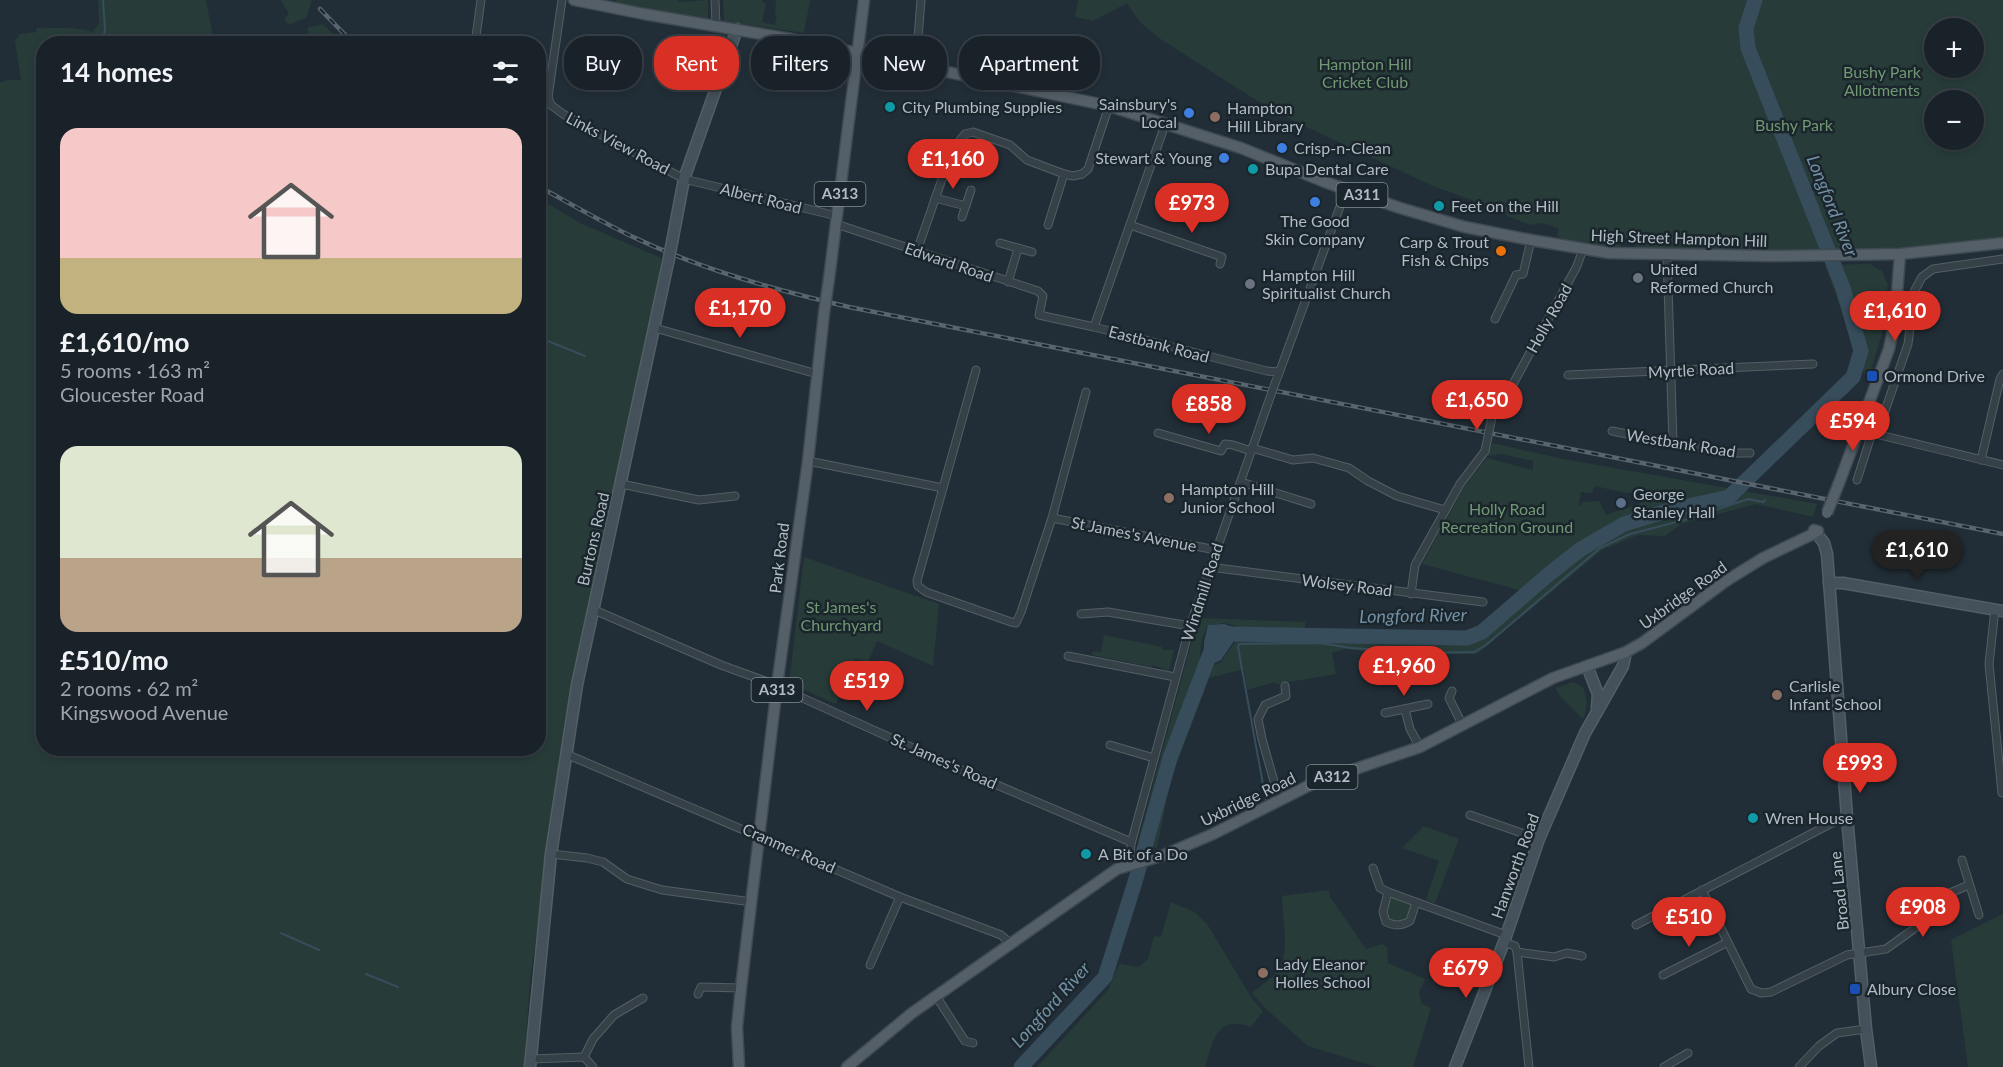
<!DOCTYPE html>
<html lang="en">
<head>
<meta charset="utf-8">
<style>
  :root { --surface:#1a2229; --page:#272f35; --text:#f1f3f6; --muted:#9fa4a8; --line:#383f46; --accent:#d93025 }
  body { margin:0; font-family:Lato,sans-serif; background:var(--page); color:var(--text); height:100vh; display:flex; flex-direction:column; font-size:22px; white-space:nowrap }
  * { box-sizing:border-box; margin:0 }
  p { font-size:20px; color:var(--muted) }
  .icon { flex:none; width:33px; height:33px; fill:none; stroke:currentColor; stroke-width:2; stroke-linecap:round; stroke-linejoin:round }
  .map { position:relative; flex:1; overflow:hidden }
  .drawer { position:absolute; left:36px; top:36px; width:510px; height:720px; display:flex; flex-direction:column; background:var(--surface); border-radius:24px; box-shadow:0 3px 9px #0003,0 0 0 2px var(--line) }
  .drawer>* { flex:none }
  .top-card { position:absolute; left:564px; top:36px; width:570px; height:54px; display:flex; gap:12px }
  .buttons { position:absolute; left:1924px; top:18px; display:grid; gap:12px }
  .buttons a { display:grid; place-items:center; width:60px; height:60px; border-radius:50%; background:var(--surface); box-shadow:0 3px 9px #0003,0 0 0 2px var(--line); font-size:30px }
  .price { position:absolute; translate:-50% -51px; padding:0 14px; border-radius:21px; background:var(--accent); color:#fff; font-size:20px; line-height:39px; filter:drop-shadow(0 2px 3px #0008) }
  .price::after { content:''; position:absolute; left:50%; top:36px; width:18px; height:14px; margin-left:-9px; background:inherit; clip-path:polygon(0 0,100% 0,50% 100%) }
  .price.selected { background:#222; color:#fff }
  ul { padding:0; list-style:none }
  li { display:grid; align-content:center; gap:12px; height:318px; padding:0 24px }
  li span { display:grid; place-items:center; height:186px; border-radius:18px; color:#555 }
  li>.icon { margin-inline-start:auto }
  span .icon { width:108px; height:108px; fill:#fffc; stroke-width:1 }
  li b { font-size:26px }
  h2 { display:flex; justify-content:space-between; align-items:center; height:72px; padding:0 24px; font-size:26px }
  .tag { padding:0 21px; border-radius:24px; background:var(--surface); box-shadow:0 3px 9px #0003,0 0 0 2px var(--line); font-size:21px; line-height:54px }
  .tag.selected { background:var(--accent); color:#fff }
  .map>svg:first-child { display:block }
</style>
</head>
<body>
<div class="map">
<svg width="2003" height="1067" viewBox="0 0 2003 1067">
  <rect width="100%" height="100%" fill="#222e37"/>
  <g fill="#273c39" fill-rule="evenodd">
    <path d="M98,0H206L214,43L44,44V748H538L539,198L580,223L661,258L662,272L590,597L570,696L530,981L524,1067H0V83L8,80H21L15,41L20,34L36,32L37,28C55,29 75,26 92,32L99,24Z"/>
    <path d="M281,0H312L306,18L291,24L286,23L285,18L289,14Z"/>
    <path d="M616,0H678V2L708,0V18L616,4Z"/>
    <path d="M723,0H762V3H766L762,22L775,25L777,15H775L776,0H810L804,33L724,21Z"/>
    <path d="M1078,0H2003V238L1894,248L1816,251L1812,253L1638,250L1632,237L1624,240L1619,250L1572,243L1557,236L1559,229C1549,224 1541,221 1531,225L1507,216L1506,212L1433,186L1302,125L1259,102L1159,38L1139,21L1127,3L1093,21L1075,17ZM1935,28H1974V68H1935ZM1935,100H1974V140H1935Z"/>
    <path d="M323,24L342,43H316L309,35L307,28Z"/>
    <path d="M1870,264L1882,271L1888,285L1882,334L1867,382L1825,265Z"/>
    <path d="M1492,443L1558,458L1817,504L1813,517L1756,504L1681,524L1665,536L1638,535L1602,550L1477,654H1419L1422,668L1414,669L1403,653H1379L1384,670H1366L1363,651L1347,649L1332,652L1336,674L1276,684L1275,682L1247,690L1244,669L1209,678L1170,782L1157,848L1148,846L1172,759L1205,669L1221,662L1237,639L1251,631L1322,637L1334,633L1350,639L1438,641L1446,636L1454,641L1479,639L1531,593L1422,564L1463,489L1487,458L1533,470V461L1502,454L1488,456ZM1595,486L1626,493H1641V503L1606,515L1599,501L1583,502L1578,507L1581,492L1592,493Z"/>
    <path d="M804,557L939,604L933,666L877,641L868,662L855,658L836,704L789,683Z"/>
    <path d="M1198,618L1305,622V629L1241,627L1224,623L1207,626L1201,642L1200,663L1166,759L1143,843L1138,841Z"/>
    <path d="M1104,635L1162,647L1163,650H1174L1169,671L1153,665L1152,667L1092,655L1093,651L1101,652Z"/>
    <path d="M1573,682L1583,687C1587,699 1588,707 1583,719L1560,696L1556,688Z"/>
    <path d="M1424,826L1459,839L1435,903L1426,900L1439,861L1402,848Z"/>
    <path d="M1329,890L1330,897L1366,949L1382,944L1387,947L1388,963L1425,979L1419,992L1421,1003L1431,1008L1413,1067H1376L1308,1046L1265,1008L1252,993C1260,986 1271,979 1278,971C1291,955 1282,916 1282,896Z"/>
    <path d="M1391,897L1413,906C1408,917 1407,922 1394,923C1384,915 1387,907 1391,897Z"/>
    <path d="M1171,902L1196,913L1207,924L1252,999L1263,1011L1251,1027C1216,1014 1213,1042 1205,1067H1037L1108,990L1119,964L1139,967L1148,959L1154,936L1161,937Z"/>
    <path d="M2003,914V1067H1968L1951,940Z"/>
  </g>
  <path fill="#374d5c" d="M1224,624L1250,633L1236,638L1221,660L1204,668V642L1208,625Z"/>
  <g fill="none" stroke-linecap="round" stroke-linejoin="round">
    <g stroke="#374d5c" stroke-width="2">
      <path d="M103,44L105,29L103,0"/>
      <path d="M538,337L585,356"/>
      <path d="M1266,801L1238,647L1239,644L1319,643L1352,648L1422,653L1474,652L1486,645L1600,548L1630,534L1688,519L1748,499L1763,502L1765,500"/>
      <path d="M281,933L319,950"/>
      <path d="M366,974L398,987"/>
    </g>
    <g stroke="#374d5c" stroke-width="15">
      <path d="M1231,634L1467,638L1482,632L1549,574L1581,549L1624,524L1670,510L1729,497L1853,377L1861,351L1843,288L1748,48L1746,28L1755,0"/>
      <path d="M1021,1067L1105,977L1135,882L1170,758L1211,651"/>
    </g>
    <g stroke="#535e65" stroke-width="9">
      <g id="street">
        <path d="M562,0L548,97L551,105L563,114L684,179L837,216"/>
        <path d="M715,0L716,25"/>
        <path d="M475,44L481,0"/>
        <path d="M916,64L921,0"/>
        <path d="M957,144L965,134L973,132L1010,145L1027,160L1064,174L1073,176L1082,174L1088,169L1109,106"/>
        <path d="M935,198L966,206"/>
        <path d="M962,217L971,190"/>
        <path d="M836,224L1038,291L1043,296L1039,315L1094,327L1267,371L1279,372"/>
        <path d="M1048,225L1064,174"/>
        <path d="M1130,225L1222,257L1220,264"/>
        <path d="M1000,243L1032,252"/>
        <path d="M917,251L950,156"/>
        <path d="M1667,255L1673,443"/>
        <path d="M1008,282L1018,249"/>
        <path d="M1495,319L1516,275L1523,274L1531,240"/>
        <path d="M1094,327L1166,122"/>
        <path d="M655,328L817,374"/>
        <path d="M976,370L917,581L918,586L926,592L1011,622L1016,623L1021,612L1052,518L1086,392"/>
        <path d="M1568,375L1813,364"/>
        <path d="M1278,376L1346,190"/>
        <path d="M1492,417L1500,408L1577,266L1583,249"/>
        <path d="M1859,430L2003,465"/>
        <path d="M1612,431L1724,453H1750"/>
        <path d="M1158,433L1221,451L1225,444L1233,445L1251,451"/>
        <path d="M1877,434L1908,344L1915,290L1922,277L1933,269L2003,259"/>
        <path d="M1252,448L1293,460L1313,458L1349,468L1368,481L1397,496L1445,510"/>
        <path d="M1981,460L2000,379L2003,374"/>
        <path d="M808,461L943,488"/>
        <path d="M1857,480L1872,433"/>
        <path d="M1241,482L1311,504"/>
        <path d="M621,484L699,500L735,496"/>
        <path d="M1052,518L1216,550"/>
        <path d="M1210,567L1483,602"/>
        <path d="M1411,594L1415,565L1460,484L1485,451"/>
        <path d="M592,609L721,665L765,681L964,771L1131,842"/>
        <path d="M1995,609L1989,664L2002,793"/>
        <path d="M1081,614L1108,612L1190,626"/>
        <path d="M1068,656L1175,677"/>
        <path d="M1452,691L1449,698L1463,726"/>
        <path d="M1405,710L1410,729L1420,747"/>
        <path d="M1385,713L1428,704"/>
        <path d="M1110,745L1154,758"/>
        <path d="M566,754L900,897L1001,935L1010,943"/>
        <path d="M1279,799L1262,739L1258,719L1265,705L1286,696L1285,686"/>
        <path d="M1470,815L1539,839"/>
        <path d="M551,854L587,858L603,862L627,879L662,890L752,902"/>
        <path d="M1962,860L1979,915"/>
        <path d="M1129,865L1131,844L1190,626L1267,406"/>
        <path d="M1373,868L1380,888L1388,892L1506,935"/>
        <path d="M1702,890L1751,989L1761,993L1771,992L1847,955L1886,949L1922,923L1938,898L1969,885"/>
        <path d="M1388,892L1383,912L1386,922C1395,926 1401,926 1410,921L1416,902"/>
        <path d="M1636,925L1832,823L1847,817"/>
        <path d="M1504,942L1515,946L1517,952L1529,1067"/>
        <path d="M1517,952L1554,957L1567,953L1582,956"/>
        <path d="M870,965L900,897"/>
        <path d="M1663,975L1726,943"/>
        <path d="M698,994L701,987L741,988"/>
        <path d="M936,996L965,1041L973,1043"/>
        <path d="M584,1057L593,1039L614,1015L643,998"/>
        <path d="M531,1059L584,1057L593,1067"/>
        <path d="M1664,1067L1688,1053"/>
        <path d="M1799,1067L1819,1046L1837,1033L1866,1029"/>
      </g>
    </g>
    <g stroke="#535e65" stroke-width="13">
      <g id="secondary">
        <path d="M673,237L684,179L737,29"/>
        <path d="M1817,534L1824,543L1827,554L1847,817L1866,1029L1871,1067"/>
        <path d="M1829,583H1843L2003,611"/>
        <path d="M1587,666L1598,694L1597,708"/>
        <path d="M530,1067L551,854L577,685L668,263"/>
        <path d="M1455,1067L1504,942L1539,839L1585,733L1623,666L1626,652"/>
      </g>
    </g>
    <g stroke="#3f4951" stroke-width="13">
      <g id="primary">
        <path d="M574,0L644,14L791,39L1109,106L1241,148L1325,182L1400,208L1465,227L1531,240L1609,253L1771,256L1900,254L2003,243"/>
        <path d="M829,279L864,0"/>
        <path d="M1839,483L1889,349L1895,320L1900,254"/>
        <path d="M739,1067L737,1027L741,988L777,686L808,461L824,313"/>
        <path d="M847,1067L912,1013L1117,869L1164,855L1213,834L1314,783L1420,747L1553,678L1626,652L1642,643L1726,581L1763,558L1813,534L1814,530L1818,531"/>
      </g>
    </g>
    <use href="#street" stroke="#364047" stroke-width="7"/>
    <use href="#secondary" stroke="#44505a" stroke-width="10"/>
    <use href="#primary" stroke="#545f67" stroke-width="10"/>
    <g stroke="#58656e" stroke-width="4.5">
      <g id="rail">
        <path d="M320,9L354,44"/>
        <path d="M538,186C569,203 600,221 631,236C700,269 775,290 849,307L2003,534"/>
      </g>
    </g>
    <use href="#rail" stroke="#1b252c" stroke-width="2" stroke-dasharray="7" stroke-linecap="butt"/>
    <g stroke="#535e65" stroke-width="9" stroke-linecap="butt">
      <g id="street-bridge">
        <path d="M1267,406L1277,378"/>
        <path d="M1485,451L1492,417"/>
      </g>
    </g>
    <g stroke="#535e65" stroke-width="13" stroke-linecap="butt">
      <path id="secondary-bridge" d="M668,263L673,237"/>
    </g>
    <g stroke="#3f4951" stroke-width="13" stroke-linecap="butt">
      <g id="primary-bridge">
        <path d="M824,313L829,279"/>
        <path d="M1827,513L1839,483"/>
      </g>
    </g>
    <use href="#street-bridge" stroke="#364047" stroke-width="7"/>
    <use href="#secondary-bridge" stroke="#44505a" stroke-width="10"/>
    <use href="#primary-bridge" stroke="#545f67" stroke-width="10"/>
  </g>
  <g fill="#0f9aa8" stroke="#1b252c" stroke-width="2">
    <circle cx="890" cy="107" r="6"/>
    <circle cx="1253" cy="169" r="6"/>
    <circle cx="1439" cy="206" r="6"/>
    <circle cx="1753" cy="818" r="6"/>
    <circle cx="1086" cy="854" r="6"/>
  </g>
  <g fill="#3f7fe0" stroke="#1b252c" stroke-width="2">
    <circle cx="1189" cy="113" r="6"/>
    <circle cx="1282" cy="148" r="6"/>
    <circle cx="1224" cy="158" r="6"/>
    <circle cx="1315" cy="202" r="6"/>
  </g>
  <g fill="#8d6e63" stroke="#1b252c" stroke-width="2">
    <circle cx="1215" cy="117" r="6"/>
    <circle cx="1169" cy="498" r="6"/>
    <circle cx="1777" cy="695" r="6"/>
    <circle cx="1263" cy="973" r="6"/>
  </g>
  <circle fill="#e8710a" stroke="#1b252c" stroke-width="2" cx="1501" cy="251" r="6"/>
  <g fill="#6b7280" stroke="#1b252c" stroke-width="2">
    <circle cx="1638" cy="278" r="6"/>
    <circle cx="1250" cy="284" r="6"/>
  </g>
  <g fill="#1a4fb4" stroke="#1b252c" stroke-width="2">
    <rect x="1866" y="370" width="12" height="12" rx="3"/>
    <rect x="1849" y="983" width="12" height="12" rx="3"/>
  </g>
  <circle fill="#5c6f8a" stroke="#1b252c" stroke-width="2" cx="1621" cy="503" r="6"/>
  <g text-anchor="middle" stroke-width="5" stroke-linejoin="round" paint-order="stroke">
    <g fill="#1b252c" stroke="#838e96" stroke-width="1.5">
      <rect x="814.5" y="182" width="51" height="24" rx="4.5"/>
      <rect x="1336.5" y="183" width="51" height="24" rx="4.5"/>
      <rect x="751.5" y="678" width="51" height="24" rx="4.5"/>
      <rect x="1306.5" y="765" width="51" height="24" rx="4.5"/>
    </g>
    <g font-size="15" font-weight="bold" fill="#b0bbc4">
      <text x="840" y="199">A313</text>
      <text x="1362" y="200">A311</text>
      <text x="777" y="695">A313</text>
      <text x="1332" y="782">A312</text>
    </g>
    <g font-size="16" fill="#709873" stroke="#1b252c">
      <text x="1365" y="70">Hampton Hill<tspan x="1365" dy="18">Cricket Club</tspan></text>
      <text x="1882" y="78">Bushy Park<tspan x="1882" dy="18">Allotments</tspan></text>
      <text x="1794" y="131">Bushy Park</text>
      <text x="1507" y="515">Holly Road<tspan x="1507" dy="18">Recreation Ground</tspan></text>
      <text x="841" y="613">St James's<tspan x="841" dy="18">Churchyard</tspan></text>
    </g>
    <g font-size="16" fill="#b0bbc4" stroke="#1b252c" text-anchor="start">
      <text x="1177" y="110" text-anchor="end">Sainsbury's<tspan x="1177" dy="18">Local</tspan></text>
      <text x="902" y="113">City Plumbing Supplies</text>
      <text x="1227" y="114">Hampton<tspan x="1227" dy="18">Hill Library</tspan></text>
      <text x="1294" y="154">Crisp-n-Clean</text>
      <text x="1212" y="164" text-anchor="end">Stewart &amp; Young</text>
      <text x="1265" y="175">Bupa Dental Care</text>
      <text x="1451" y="212">Feet on the Hill</text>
      <text x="1315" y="227" text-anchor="middle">The Good<tspan x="1315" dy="18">Skin Company</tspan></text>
      <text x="1489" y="248" text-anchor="end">Carp &amp; Trout<tspan x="1489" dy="18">Fish &amp; Chips</tspan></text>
      <text x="1650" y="275">United<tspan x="1650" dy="18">Reformed Church</tspan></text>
      <text x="1262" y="281">Hampton Hill<tspan x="1262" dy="18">Spiritualist Church</tspan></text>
      <text x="1884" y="382">Ormond Drive</text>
      <text x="1181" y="495">Hampton Hill<tspan x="1181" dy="18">Junior School</tspan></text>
      <text x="1633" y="500">George<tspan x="1633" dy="18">Stanley Hall</tspan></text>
      <text x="1789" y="692">Carlisle<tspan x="1789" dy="18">Infant School</tspan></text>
      <text x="1765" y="824">Wren House</text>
      <text x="1098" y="860">A Bit of a Do</text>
      <text x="1275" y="970">Lady Eleanor<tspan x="1275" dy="18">Holles School</tspan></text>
      <text x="1867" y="995">Albury Close</text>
    </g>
    <g font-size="16" fill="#b0bbc4" stroke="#1b252c">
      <text transform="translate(618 143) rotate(28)" y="6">Links View Road</text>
      <text transform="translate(761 198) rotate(14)" y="6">Albert Road</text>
      <text transform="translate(1679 238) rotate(2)" y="6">High Street Hampton Hill</text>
      <text transform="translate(949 262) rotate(19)" y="6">Edward Road</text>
      <text transform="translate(1549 318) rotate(-61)" y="6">Holly Road</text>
      <text transform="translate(1159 344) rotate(15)" y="6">Eastbank Road</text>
      <text transform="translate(1691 370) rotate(-3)" y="6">Myrtle Road</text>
      <text transform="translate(1681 443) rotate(9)" y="6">Westbank Road</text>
      <text transform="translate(1134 534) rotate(11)" y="6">St James's Avenue</text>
      <text transform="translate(593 539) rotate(-77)" y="6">Burtons Road</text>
      <text transform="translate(779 558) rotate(-83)" y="6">Park Road</text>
      <text transform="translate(1347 585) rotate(7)" y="6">Wolsey Road</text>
      <text transform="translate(1202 592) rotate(-72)" y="6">Windmill Road</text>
      <text transform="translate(1683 595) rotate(-36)" y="6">Uxbridge Road</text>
      <text transform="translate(944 761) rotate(24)" y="6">St. James's Road</text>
      <text transform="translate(1248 799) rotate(-26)" y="6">Uxbridge Road</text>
      <text transform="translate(789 848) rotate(24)" y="6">Cranmer Road</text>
      <text transform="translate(1515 866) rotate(-70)" y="6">Hanworth Road</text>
      <text transform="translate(1839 891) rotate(-96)" y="6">Broad Lane</text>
    </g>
    <g font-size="18" font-style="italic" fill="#7291a5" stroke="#1b252c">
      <text transform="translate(1832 206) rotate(68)" y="6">Longford River</text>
      <text transform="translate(1413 616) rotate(-1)" y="6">Longford River</text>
      <text transform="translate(1051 1005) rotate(-48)" y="6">Longford River</text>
    </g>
  </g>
</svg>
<div class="buttons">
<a>+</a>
<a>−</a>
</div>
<b class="price" style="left:953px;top:190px">£1,160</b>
<b class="price" style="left:1192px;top:234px">£973</b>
<b class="price" style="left:740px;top:339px">£1,170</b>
<b class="price" style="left:1895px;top:342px">£1,610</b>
<b class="price" style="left:1477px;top:431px">£1,650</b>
<b class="price" style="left:1209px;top:435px">£858</b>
<b class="price" style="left:1853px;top:452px">£594</b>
<b class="price selected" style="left:1917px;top:581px">£1,610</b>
<b class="price" style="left:1404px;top:697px">£1,960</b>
<b class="price" style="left:867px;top:712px">£519</b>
<b class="price" style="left:1860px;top:794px">£993</b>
<b class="price" style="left:1923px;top:938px">£908</b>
<b class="price" style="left:1689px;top:948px">£510</b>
<b class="price" style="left:1466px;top:999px">£679</b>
<div class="top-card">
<a class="tag">Buy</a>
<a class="tag selected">Rent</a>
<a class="tag">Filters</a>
<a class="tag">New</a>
<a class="tag">Apartment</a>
</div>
<section class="drawer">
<h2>14 homes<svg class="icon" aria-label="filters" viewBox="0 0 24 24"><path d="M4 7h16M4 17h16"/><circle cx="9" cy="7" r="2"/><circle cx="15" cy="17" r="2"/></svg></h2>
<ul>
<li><span style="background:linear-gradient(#f6c9c9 70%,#c2b280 0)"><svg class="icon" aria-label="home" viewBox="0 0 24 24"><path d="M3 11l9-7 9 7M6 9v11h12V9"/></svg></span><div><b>£1,610/mo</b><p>5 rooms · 163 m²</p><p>Gloucester Road</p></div></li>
<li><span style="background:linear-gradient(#dfe7d0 60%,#b9a48a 0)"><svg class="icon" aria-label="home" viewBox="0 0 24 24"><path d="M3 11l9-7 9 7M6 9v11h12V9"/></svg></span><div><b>£510/mo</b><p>2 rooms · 62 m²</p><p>Kingswood Avenue</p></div></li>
</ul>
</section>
</div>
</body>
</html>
